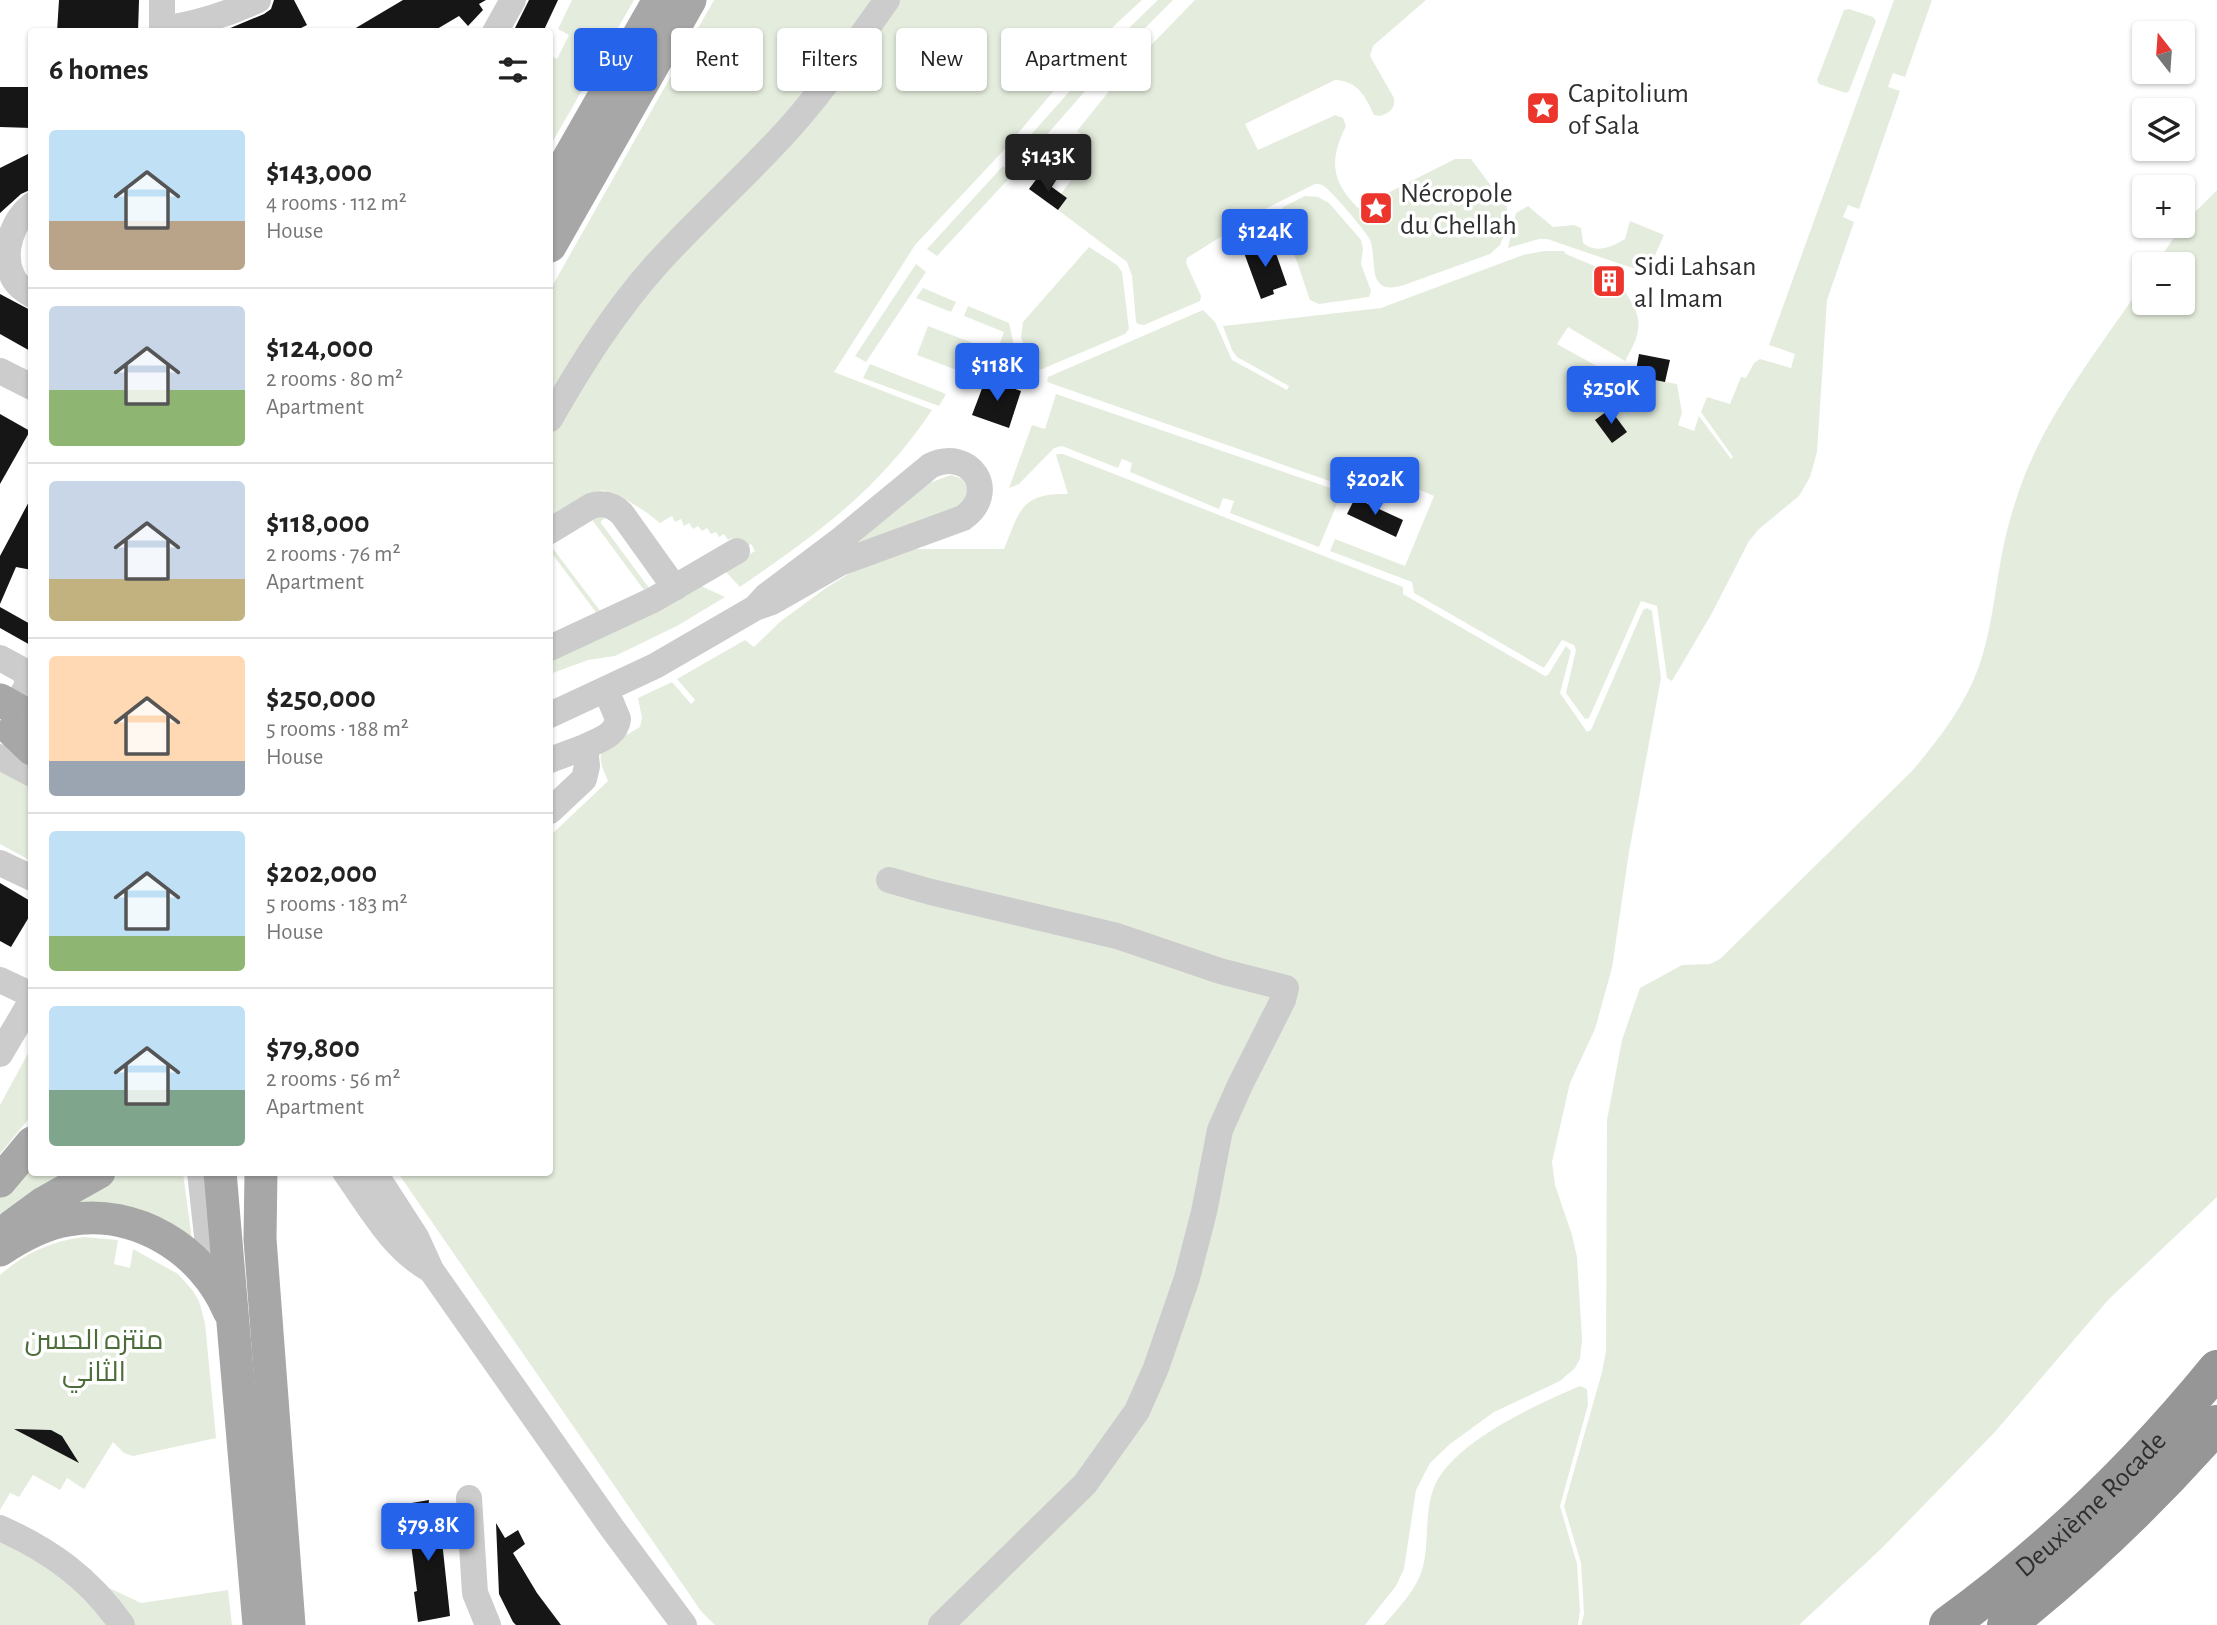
<!DOCTYPE html>
<html lang="en">
<head>
<meta charset="utf-8">
<style>
  :root { --surface:#fff; --page:#f6f6f6; --text:#222; --muted:#767676; --line:#e0e0e0; --accent:#2563eb }
  body { margin:0; font-family:"Alegreya Sans",Cairo,sans-serif; background:var(--page); color:var(--text); height:100vh; display:flex; flex-direction:column; font-size:26px; white-space:nowrap }
  * { box-sizing:border-box; margin:0 }
  p { font-size:23px; color:var(--muted) }
  .icon { flex:none; width:38px; height:38px; fill:none; stroke:currentColor; stroke-width:2; stroke-linecap:round; stroke-linejoin:round }
  .map { position:relative; flex:1; overflow:hidden }
  .drawer { position:absolute; left:28px; top:28px; width:525px; height:1148px; display:flex; flex-direction:column; background:var(--surface); border-radius:7px; box-shadow:0 2px 5px #0004 }
  .drawer>* { flex:none }
  .hud { position:absolute; left:574px; top:28px; width:665px; height:63px; display:flex; gap:14px }
  .needle { width:46px; rotate:343deg }
  .tools { position:absolute; left:2132px; top:21px; display:grid; gap:14px }
  .tools a { display:grid; place-items:center; width:63px; height:63px; border-radius:7px; background:var(--surface); box-shadow:0 2px 5px #0004; font-size:35px }
  .price { position:absolute; translate:-50% -60px; padding:0 16px; border-radius:7px; background:var(--accent); color:#fff; font-size:23px; line-height:46px; filter:drop-shadow(0 2px 4px #0008) }
  .price::after { content:''; position:absolute; left:50%; top:42px; width:21px; height:16px; margin-left:-10px; background:inherit; clip-path:polygon(0 0,100% 0,50% 100%) }
  .price.active { background:#222; color:#fff }
  ul { padding:0; list-style:none }
  li { display:flex; align-items:center; gap:21px; height:175px; padding:0 21px }
  li+li { border-top:2px solid var(--line) }
  li span { display:grid; place-items:center; flex:none; width:196px; height:140px; border-radius:7px; color:#555 }
  li>.icon { margin-inline-start:auto }
  span .icon { width:84px; height:84px; fill:#fffc; stroke-width:1 }
  li b { font-size:30px }
  h2 { display:flex; justify-content:space-between; align-items:center; height:84px; padding:0 21px; font-size:30px }
  .pill { padding:0 24px; border-radius:7px; background:var(--surface); box-shadow:0 2px 5px #0004; font-size:24px; line-height:63px }
  .pill.active { background:var(--accent); color:#fff }
  .map>svg:first-child { display:block }
</style>
</head>
<body>
<div class="map">
<svg width="2217" height="1625" viewBox="0 0 2217 1625">
  <rect width="100%" height="100%" fill="#fff"/>
  <g fill="#e4eddd">
    <path d="M572,0H634L550,146V55L557,59L569,35L558,29Z"/>
    <path d="M714,0H878L550,408V290Z"/>
    <path d="M896,0H1142L1089,49L1003,151L915,245L834,372L932,410C877,492 819,532 740,587L724,570L755,551L751,544L745,548L736,544L732,538L728,540L724,534L719,537L716,532L711,534L707,528L702,531L698,526L693,529L689,523L684,526L681,519L675,522L672,516L660,523C642,508 624,497 602,490L550,522V438L565,409L612,334Z"/>
    <path d="M1158,0H1173L1110,63L1101,55Z"/>
    <path d="M1195,0H1426L1373,46L1370,56L1394,98C1396,109 1388,114 1379,116L1374,115C1365,96 1358,81 1335,80L1245,124L1258,150L1331,117L1335,115L1343,118L1346,126C1329,160 1331,181 1358,208L1455,159H1471L1507,207L1508,224L1500,245L1490,254L1404,285C1363,298 1379,256 1369,238C1362,227 1335,195 1325,187C1321,184 1320,184 1315,184L1267,208L1187,258L1186,263L1201,296L1200,301L1144,325L1138,324L1136,322L1132,276L1127,262L1058,210L1067,198L1061,194L1072,179L1067,175L1091,142L1077,131L1122,75Z"/>
    <path d="M1894,0H1932L1905,77L1893,73L1888,87L1900,91L1859,209L1848,205L1843,217L1854,222L1827,300L1817,452L1810,477L1799,496L1759,529L1749,541L1712,613L1672,681L1667,678L1657,606L1641,601L1589,718L1585,719L1566,693L1576,650L1574,645L1562,640L1544,668L1414,593L1412,582L1330,551L1335,539L1405,566L1434,496L1361,465L1351,482L1341,485L1047,382L1048,377L1203,310L1215,322L1232,360L1287,390L1289,386L1237,357L1232,350L1223,326L1381,308L1523,255L1544,251H1564L1566,254L1609,272L1600,280L1609,290L1618,282C1643,316 1645,326 1625,361L1568,327L1557,344L1618,378L1608,398L1614,402L1627,375L1677,384L1682,413L1678,425L1694,431L1699,416L1731,459L1733,457L1701,412L1707,397L1730,404L1741,377L1746,378L1754,363L1760,359L1791,368L1795,354L1769,345Z"/>
    <path d="M1849,9L1873,17L1876,21L1849,91L1846,93L1819,84L1817,80L1844,10Z"/>
    <path d="M1093,65L1101,73L1021,164L1012,156Z"/>
    <path d="M1003,166L1013,174L937,256L927,249Z"/>
    <path d="M2217,190V1197L2109,1299L1994,1433L1882,1548L1799,1625H1581L1584,1614L1581,1563L1564,1506L1602,1372L1606,1351L1607,1120L1622,1040L1640,988L1682,965L1710,964L1720,959L1912,771C1939,739 1963,708 1978,669C1991,634 1994,596 2001,559C2006,530 2015,500 2026,472C2054,404 2103,343 2144,282V303H2182V264H2156L2184,223Z"/>
    <path d="M1305,196L1318,197L1329,203L1361,240L1363,249L1361,264L1371,291L1369,297L1319,304L1310,300L1280,212L1283,207Z"/>
    <path d="M1528,206L1553,227L1574,225L1581,228L1583,243C1595,254 1612,247 1625,239L1630,221L1664,235L1647,273L1547,239H1539L1508,248L1516,213Z"/>
    <path d="M1089,247L1117,265L1122,272L1129,329L1125,334L1042,369H1036L1021,338L1023,322Z"/>
    <path d="M916,264L926,272L866,362L855,356Z"/>
    <path d="M923,288L956,302L951,312L916,298Z"/>
    <path d="M968,306L1009,323L1015,350L1008,372L998,368L999,366L994,365L996,360L994,359L1004,332L964,316Z"/>
    <path d="M928,326L973,343L962,372L917,355Z"/>
    <path d="M870,364L946,394L939,406L863,378Z"/>
    <path d="M1056,394L1342,492L1319,547L1230,513L1234,501L1223,498L1219,509L1130,472L1132,463L1122,459L1118,468L1062,446L1054,448L1019,484L1009,488L1032,425L1045,429Z"/>
    <path d="M1058,454H1063L1403,587V594L1545,676L1548,675L1566,646L1571,651L1560,693L1587,732L1591,730L1643,610L1647,608L1652,611L1661,678L1629,852L1612,968L1595,1029L1570,1083L1552,1162L1555,1185L1572,1235L1577,1257L1582,1339L1580,1359L1575,1368L1560,1381L1494,1412L1450,1444L1430,1463L1416,1490L1404,1569L1396,1586L1365,1625H715L701,1611L398,1173L550,1172V836L608,781C604,771 596,758 604,748L640,727L642,718L638,698L672,682L691,704L695,700L677,679L745,640L754,647L781,621L826,588L850,573L908,549H1004C1020,510 1021,493 1068,494L1056,455Z"/>
    <path d="M951,475L962,479L968,488L962,505L831,561L929,483Z"/>
    <path d="M611,513L601,521V523L649,588L644,590L593,521V517Z"/>
    <path d="M560,538L551,546L601,612L598,615L550,551V544Z"/>
    <path d="M701,586L725,597L677,626L615,656L588,660L550,674V655Z"/>
    <path d="M0,770L31,787V861L0,844Z"/>
    <path d="M31,1048V1116L0,1154V1105Z"/>
    <path d="M31,1158L32,1172L79,1173L0,1225V1197Z"/>
    <path d="M122,1173H183L192,1240L77,1203L76,1199Z"/>
    <path d="M84,1237L118,1240L114,1264L130,1268L133,1249L178,1274L193,1291L199,1301L205,1323L216,1438L133,1456L124,1453L113,1442L84,1489L67,1478L60,1490L33,1475L19,1497L10,1493L0,1510V1275C25,1253 51,1241 84,1237Z"/>
    <path d="M1580,1386L1587,1389L1588,1405L1560,1506L1577,1564L1580,1610L1578,1625H1384C1397,1609 1414,1593 1421,1573C1430,1548 1424,1519 1432,1493C1446,1444 1536,1405 1580,1386Z"/>
    <path d="M0,1541L50,1565L109,1625H0Z"/>
    <path d="M103,1585L141,1603L228,1590L232,1625H131Z"/>
  </g>
  <g fill="#161616">
    <path d="M59,0H139L138,32H57Z"/>
    <path d="M274,0H294L307,25L293,32H221L264,14L271,9Z"/>
    <path d="M403,0H486L479,4L483,10L468,26L459,16L432,32H349Z"/>
    <path d="M529,0H558L543,32H513Z"/>
    <path d="M0,87H32V128L0,127Z"/>
    <path d="M32,152V189L21,194L0,213V168Z"/>
    <path d="M1038,177L1067,198L1058,210L1029,189Z"/>
    <path d="M1261,243L1263,248L1273,245L1287,285L1273,290L1274,294L1261,299L1243,250Z"/>
    <path d="M0,294L32,311V352L0,334Z"/>
    <path d="M1639,354L1670,360L1665,382L1635,376Z"/>
    <path d="M986,378L1021,391L1009,428L972,415Z"/>
    <path d="M1610,409L1627,432L1612,443L1595,420Z"/>
    <path d="M0,414L30,431L0,484Z"/>
    <path d="M32,496V570L16,567L0,604V556Z"/>
    <path d="M1355,498L1403,520L1396,537L1347,514Z"/>
    <path d="M0,607L32,625V646L0,628Z"/>
    <path d="M0,883L32,902V912L11,947L0,941Z"/>
    <path d="M14,1429L51,1430L62,1436L79,1463Z"/>
    <path d="M429,1500L428,1509L432,1511L434,1521L440,1522L450,1616L418,1622L414,1592L417,1591L406,1504Z"/>
    <path d="M496,1523L505,1538L518,1530L525,1544L513,1553L537,1593L561,1625H516L513,1622L499,1594Z"/>
  </g>
  <g fill="none" stroke-linecap="round" stroke-linejoin="round">
    <g stroke="#ccc" stroke-width="26">
      <path d="M162,29C197,24 226,15 258,0"/>
      <path d="M162,32V0"/>
      <path d="M495,32L513,0"/>
      <path d="M32,205C13,220 1,252 12,275C15,284 24,290 32,295"/>
      <path d="M0,371L32,387"/>
      <path d="M550,419C581,365 614,312 656,265C700,216 750,173 793,124C827,85 857,42 887,0"/>
      <path d="M550,531L591,506C604,502 613,505 622,514L675,588"/>
      <path d="M550,648L653,600L737,551"/>
      <path d="M0,658L22,670L27,677V686L14,708"/>
      <path d="M550,715L655,666L755,608L772,602L840,563L963,518C1000,492 970,446 930,466L839,541L766,596L755,608"/>
      <path d="M585,747C598,740 616,736 618,719L606,690"/>
      <path d="M0,757L32,774"/>
      <path d="M550,760L585,747L587,766L584,779L550,811"/>
      <path d="M0,863L32,878"/>
      <path d="M889,880L931,892L1117,936L1220,971L1286,988L1283,1000L1240,1085L1220,1130L1204,1212L1187,1278L1156,1368L1137,1411L1085,1484L941,1625"/>
      <path d="M0,980L32,995"/>
      <path d="M0,1054L32,1000"/>
      <path d="M200,1172L209,1254L222,1283"/>
      <path d="M345,1172C370,1207 392,1248 429,1269"/>
      <path d="M374,1172L416,1237L431,1270L612,1528L684,1625"/>
      <path d="M469,1498L475,1593L488,1625"/>
      <path d="M0,1528C51,1551 89,1578 122,1625"/>
    </g>
    <g stroke="#a7a7a7" stroke-width="33">
      <path d="M550,191L659,0"/>
      <path d="M550,246L690,0"/>
      <path d="M0,700L32,718"/>
      <path d="M13,731L32,749"/>
      <path d="M220,1172L259,1625"/>
      <path d="M261,1172L260,1239L289,1625"/>
      <path d="M0,1181L32,1143"/>
      <path d="M12,1226L42,1204L99,1172"/>
      <path d="M0,1250C21,1236 43,1224 68,1220C135,1208 203,1249 229,1311"/>
    </g>
    <g stroke="#969696" stroke-width="38">
      <path id="s1" d="M1948,1625C2050,1551 2138,1466 2217,1369"/>
      <path d="M2006,1625C2083,1564 2152,1498 2217,1424"/>
    </g>
  </g>
  <defs>
    <g id="sight-square" transform="scale(1.75)"><rect x="-9" y="-9" width="18" height="18" rx="4" fill="#ec352c" stroke="#fff"/><path d="M0-6L1.8-2.2L6-1.7L2.9 1.2L3.7 5.4L0 3.3L-3.7 5.4L-2.9 1.2L-6-1.7L-1.8-2.2Z" fill="#fff"/></g>
    <g id="building-square" transform="scale(1.75)"><rect x="-9" y="-9" width="18" height="18" rx="4" fill="#ec352c" stroke="#fff"/><path d="M-4-6H4V6H1V3H-1V6H-4ZM-2.5-4.3h1.7v1.8h-1.7ZM.8-4.3h1.7v1.8H.8ZM-2.5-1h1.7V.8h-1.7ZM.8-1h1.7V.8H.8Z" fill="#fff"/></g>
  </defs>
  <g fill-rule="evenodd">
    <use href="#sight-square" x="1543" y="108"/>
    <use href="#sight-square" x="1376" y="208"/>
    <use href="#building-square" x="1609" y="281"/>
  </g>
  <g text-anchor="middle" stroke-width="7" stroke-linejoin="round" paint-order="stroke">
    <g font-size="28" fill="#2f2f2f" stroke="#fff" text-anchor="start">
      <text x="1568" y="102">Capitolium<tspan x="1568" dy="32">of Sala</tspan></text>
      <text x="1400" y="202">Nécropole<tspan x="1400" dy="32">du Chellah</tspan></text>
      <text x="1634" y="275">Sidi Lahsan<tspan x="1634" dy="32">al Imam</tspan></text>
    </g>
    <g font-size="28" fill="#4c6d3b" stroke="#fff">
      <text x="94" y="1349">منتزه الحسن<tspan x="94" dy="32">الثاني</tspan></text>
    </g>
    <g font-size="28" fill="#2f2f2f" stroke="#fff">
      <text dy="10" stroke="none"><textPath href="#s1" startOffset="187">Deuxième Rocade</textPath></text>
    </g>
  </g>
</svg>
<div class="tools">
<a><svg class="needle" viewBox="-14 -14 28 28"><path d="M0-13l5 13h-10z" fill="#e53935"/><path d="M0 13l5-13h-10z" fill="#767676"/></svg></a>
<a><svg class="icon" aria-label="layers" viewBox="0 0 24 24"><path d="M12 4l9 5-9 5-9-5zM3 14l9 5 9-5"/></svg></a>
<a>+</a>
<a>−</a>
</div>
<b class="price active" style="left:1048px;top:194px">$143K</b>
<b class="price" style="left:1265px;top:269px">$124K</b>
<b class="price" style="left:997px;top:403px">$118K</b>
<b class="price" style="left:1611px;top:426px">$250K</b>
<b class="price" style="left:1375px;top:517px">$202K</b>
<b class="price" style="left:428px;top:1563px">$79.8K</b>
<div class="hud">
<a class="pill active">Buy</a>
<a class="pill">Rent</a>
<a class="pill">Filters</a>
<a class="pill">New</a>
<a class="pill">Apartment</a>
</div>
<section class="drawer">
<h2>6 homes<svg class="icon" aria-label="filters" viewBox="0 0 24 24"><path d="M4 7h16M4 17h16"/><circle cx="9" cy="7" r="2"/><circle cx="15" cy="17" r="2"/></svg></h2>
<ul>
<li><span style="background:linear-gradient(#bfe0f5 65%,#b9a48a 0)"><svg class="icon" aria-label="home" viewBox="0 0 24 24"><path d="M3 11l9-7 9 7M6 9v11h12V9"/></svg></span><div><b>$143,000</b><p>4 rooms · 112 m²</p><p>House</p></div></li>
<li><span style="background:linear-gradient(#c9d6e8 60%,#8fb573 0)"><svg class="icon" aria-label="home" viewBox="0 0 24 24"><path d="M3 11l9-7 9 7M6 9v11h12V9"/></svg></span><div><b>$124,000</b><p>2 rooms · 80 m²</p><p>Apartment</p></div></li>
<li><span style="background:linear-gradient(#c9d6e8 70%,#c2b280 0)"><svg class="icon" aria-label="home" viewBox="0 0 24 24"><path d="M3 11l9-7 9 7M6 9v11h12V9"/></svg></span><div><b>$118,000</b><p>2 rooms · 76 m²</p><p>Apartment</p></div></li>
<li><span style="background:linear-gradient(#ffd9b3 75%,#9aa5b1 0)"><svg class="icon" aria-label="home" viewBox="0 0 24 24"><path d="M3 11l9-7 9 7M6 9v11h12V9"/></svg></span><div><b>$250,000</b><p>5 rooms · 188 m²</p><p>House</p></div></li>
<li><span style="background:linear-gradient(#bfe0f5 75%,#8fb573 0)"><svg class="icon" aria-label="home" viewBox="0 0 24 24"><path d="M3 11l9-7 9 7M6 9v11h12V9"/></svg></span><div><b>$202,000</b><p>5 rooms · 183 m²</p><p>House</p></div></li>
<li><span style="background:linear-gradient(#bfe0f5 60%,#7fa58c 0)"><svg class="icon" aria-label="home" viewBox="0 0 24 24"><path d="M3 11l9-7 9 7M6 9v11h12V9"/></svg></span><div><b>$79,800</b><p>2 rooms · 56 m²</p><p>Apartment</p></div></li>
</ul>
</section>
</div>
</body>
</html>
